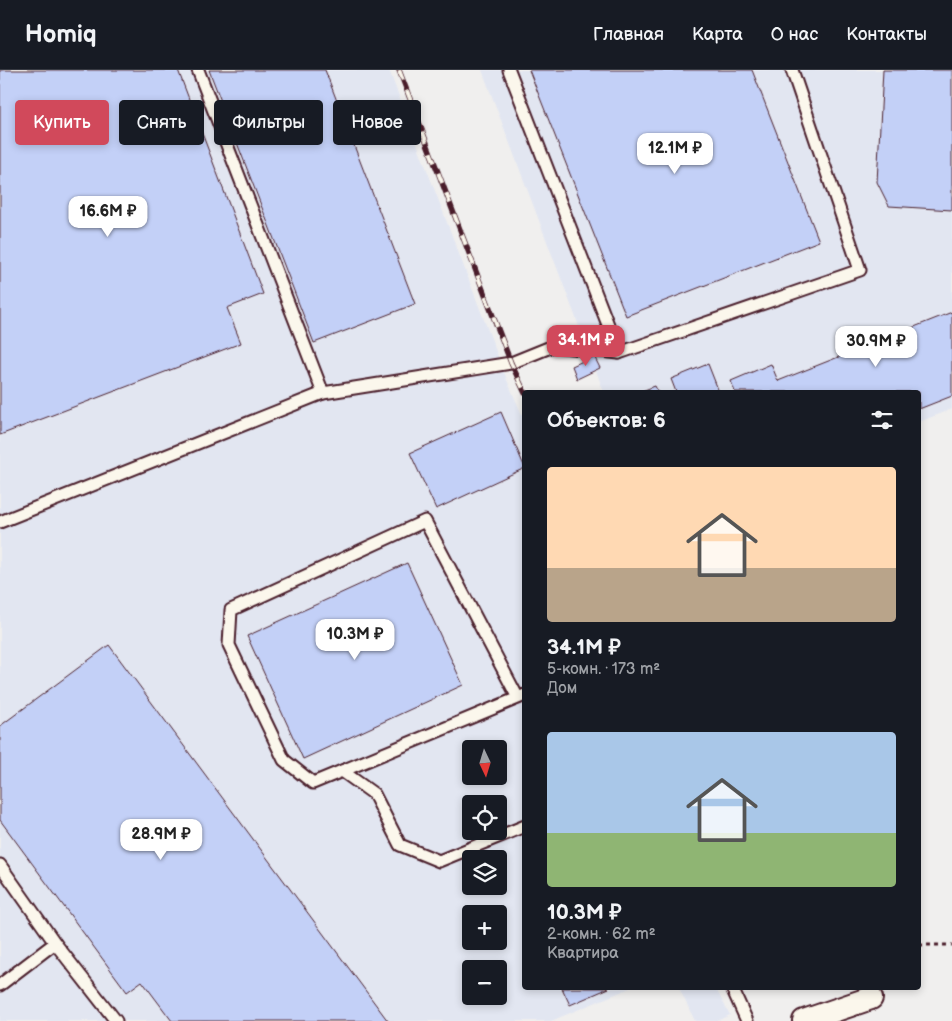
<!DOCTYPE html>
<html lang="ru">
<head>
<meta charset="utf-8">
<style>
  :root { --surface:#171b24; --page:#242831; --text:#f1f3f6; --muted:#9ea1a6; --line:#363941; --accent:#d1495b }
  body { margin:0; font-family:"Balsamiq Sans",sans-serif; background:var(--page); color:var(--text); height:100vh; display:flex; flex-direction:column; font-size:19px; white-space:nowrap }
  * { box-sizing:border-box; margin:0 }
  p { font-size:16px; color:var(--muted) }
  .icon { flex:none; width:28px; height:28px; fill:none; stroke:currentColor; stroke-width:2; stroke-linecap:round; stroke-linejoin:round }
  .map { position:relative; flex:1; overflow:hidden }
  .panel { position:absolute; left:522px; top:320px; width:399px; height:600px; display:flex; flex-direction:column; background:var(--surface); border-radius:5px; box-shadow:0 2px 8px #0003 }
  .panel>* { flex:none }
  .banner { position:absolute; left:15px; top:30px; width:432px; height:45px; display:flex; gap:10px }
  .needle { width:32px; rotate:176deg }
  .tools { position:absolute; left:462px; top:670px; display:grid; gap:10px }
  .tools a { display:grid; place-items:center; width:45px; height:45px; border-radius:5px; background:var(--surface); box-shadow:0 2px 8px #0003; font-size:25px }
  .price { position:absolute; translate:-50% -42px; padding:0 11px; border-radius:10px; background:#fff; color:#222; font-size:16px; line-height:32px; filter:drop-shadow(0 1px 2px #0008) }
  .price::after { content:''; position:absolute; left:50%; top:30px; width:15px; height:11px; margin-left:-8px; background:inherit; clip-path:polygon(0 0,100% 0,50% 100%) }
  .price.current { background:var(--accent); color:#fff }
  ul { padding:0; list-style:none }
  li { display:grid; align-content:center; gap:10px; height:265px; padding:0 25px }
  li span { display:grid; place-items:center; height:155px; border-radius:5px; color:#555 }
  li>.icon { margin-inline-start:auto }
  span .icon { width:90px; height:90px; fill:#fffc; stroke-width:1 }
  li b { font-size:21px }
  h2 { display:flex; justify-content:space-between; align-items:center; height:60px; padding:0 25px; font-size:21px }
  .pill { padding:0 18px; border-radius:5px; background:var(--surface); box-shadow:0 2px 8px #0003; font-size:18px; line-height:45px }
  .pill.current { background:var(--accent); color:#fff }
  header { display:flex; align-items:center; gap:30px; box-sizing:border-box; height:70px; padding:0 25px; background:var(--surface); border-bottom:1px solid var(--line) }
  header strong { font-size:24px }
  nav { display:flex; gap:28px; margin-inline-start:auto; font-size:18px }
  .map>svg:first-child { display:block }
</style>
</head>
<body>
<header>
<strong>Homiq</strong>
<nav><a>Главная</a><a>Карта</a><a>О нас</a><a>Контакты</a></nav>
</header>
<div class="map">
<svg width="952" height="951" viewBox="0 0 952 951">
  <rect width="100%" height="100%" fill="#f0efee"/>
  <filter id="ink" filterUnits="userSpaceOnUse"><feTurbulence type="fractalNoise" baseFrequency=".02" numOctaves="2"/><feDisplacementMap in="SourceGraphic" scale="10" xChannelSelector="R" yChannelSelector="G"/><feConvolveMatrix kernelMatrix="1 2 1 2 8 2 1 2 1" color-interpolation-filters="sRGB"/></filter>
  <g filter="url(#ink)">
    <g fill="#e2e6f1" fill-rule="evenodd">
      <path d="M0,0H389L507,310L525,352V918H630L551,951H0ZM471,679H499V706H471ZM471,734H499V761H471ZM471,789H499V816H471ZM471,844H499V871H471ZM471,899H499V926H471Z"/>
      <path d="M482,0H952V339L919,352V322H604Z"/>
      <path d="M679,918H738L733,921H717L730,945L717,951H695Z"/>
    </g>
    <g fill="#c3d0f7" stroke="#4a1f2b">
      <path d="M0,0H178L263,224L227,238L241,273L0,365Z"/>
      <path d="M209,0H325L415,234L314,273Z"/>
      <path d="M529,0H752L819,171L626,246Z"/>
      <path d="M883,0H952V140L889,136L877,112Z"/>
      <path d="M952,242V326L919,339V322H735L731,311L771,294L778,311Z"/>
      <path d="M594,286L600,298L577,309L572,296Z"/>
      <path d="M708,294L719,322H676L671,309Z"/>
      <path d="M655,316L658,322H639Z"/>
      <path d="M501,342L525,398L436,439L410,383Z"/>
      <path d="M407,493L463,615L303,689L247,566Z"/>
      <path d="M109,575L388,951H172L142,911L127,922L0,750V656Z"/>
      <path d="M562,918H609L570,935Z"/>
    </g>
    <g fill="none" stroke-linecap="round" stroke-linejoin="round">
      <g stroke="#4a1f2b" stroke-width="15">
        <g id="service">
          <path d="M198,0L323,323L511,293L553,276L619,283L860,200L792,0"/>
          <path d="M509,0L619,283"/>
          <path d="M0,452L323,323"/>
          <path d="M518,628L425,451L231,540L229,575L284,690L313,713L518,628L525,625"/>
          <path d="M342,701L374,724L400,775L439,791L525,756"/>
          <path d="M0,795L55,873L0,915"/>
          <path d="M55,873L116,951"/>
          <path d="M732,918L747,951"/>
        </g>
      </g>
      <g stroke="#4a1f2b" stroke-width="26">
        <path id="minor" d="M804,951L871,928"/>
      </g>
      <path stroke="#4a1f2b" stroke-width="3" stroke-dasharray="4 4" stroke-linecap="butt" d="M919,875H952"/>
      <use href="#service" stroke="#fbf7ec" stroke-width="11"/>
      <use href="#minor" stroke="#fbf7ec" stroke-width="22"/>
      <g stroke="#4a1f2b" stroke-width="5.5">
        <path id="rail" d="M399,0L511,293L525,323"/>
      </g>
      <use href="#rail" stroke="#fbf7ec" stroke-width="4" stroke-dasharray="11" stroke-linecap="butt"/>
    </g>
  </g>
</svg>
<div class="tools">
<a><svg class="needle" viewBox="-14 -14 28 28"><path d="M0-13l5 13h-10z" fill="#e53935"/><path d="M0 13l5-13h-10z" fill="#9ea1a6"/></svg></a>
<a><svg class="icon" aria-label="locate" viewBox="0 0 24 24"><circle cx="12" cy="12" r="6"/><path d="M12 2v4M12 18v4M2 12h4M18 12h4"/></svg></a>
<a><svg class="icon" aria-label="layers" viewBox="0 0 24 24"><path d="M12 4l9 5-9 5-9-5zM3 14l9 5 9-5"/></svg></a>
<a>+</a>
<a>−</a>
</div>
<b class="price" style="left:675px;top:105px">12.1M ₽</b>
<b class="price" style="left:108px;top:168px">16.6M ₽</b>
<b class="price current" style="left:586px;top:297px">34.1M ₽</b>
<b class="price" style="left:876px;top:298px">30.9M ₽</b>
<b class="price" style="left:355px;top:591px">10.3M ₽</b>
<b class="price" style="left:161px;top:791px">28.9M ₽</b>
<div class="banner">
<a class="pill current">Купить</a>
<a class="pill">Снять</a>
<a class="pill">Фильтры</a>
<a class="pill">Новое</a>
</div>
<section class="panel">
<h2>Объектов: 6<svg class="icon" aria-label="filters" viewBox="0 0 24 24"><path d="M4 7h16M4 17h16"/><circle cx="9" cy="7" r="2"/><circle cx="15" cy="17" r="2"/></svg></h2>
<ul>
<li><span style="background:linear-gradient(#ffd9b3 65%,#b9a48a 0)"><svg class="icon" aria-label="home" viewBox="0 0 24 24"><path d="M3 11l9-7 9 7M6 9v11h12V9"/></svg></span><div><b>34.1M ₽</b><p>5-комн. · 173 m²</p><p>Дом</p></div></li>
<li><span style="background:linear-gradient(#a9c7e8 65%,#8fb573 0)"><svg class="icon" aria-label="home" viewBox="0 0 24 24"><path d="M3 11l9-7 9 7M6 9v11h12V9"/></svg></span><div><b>10.3M ₽</b><p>2-комн. · 62 m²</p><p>Квартира</p></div></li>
</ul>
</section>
</div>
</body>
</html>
